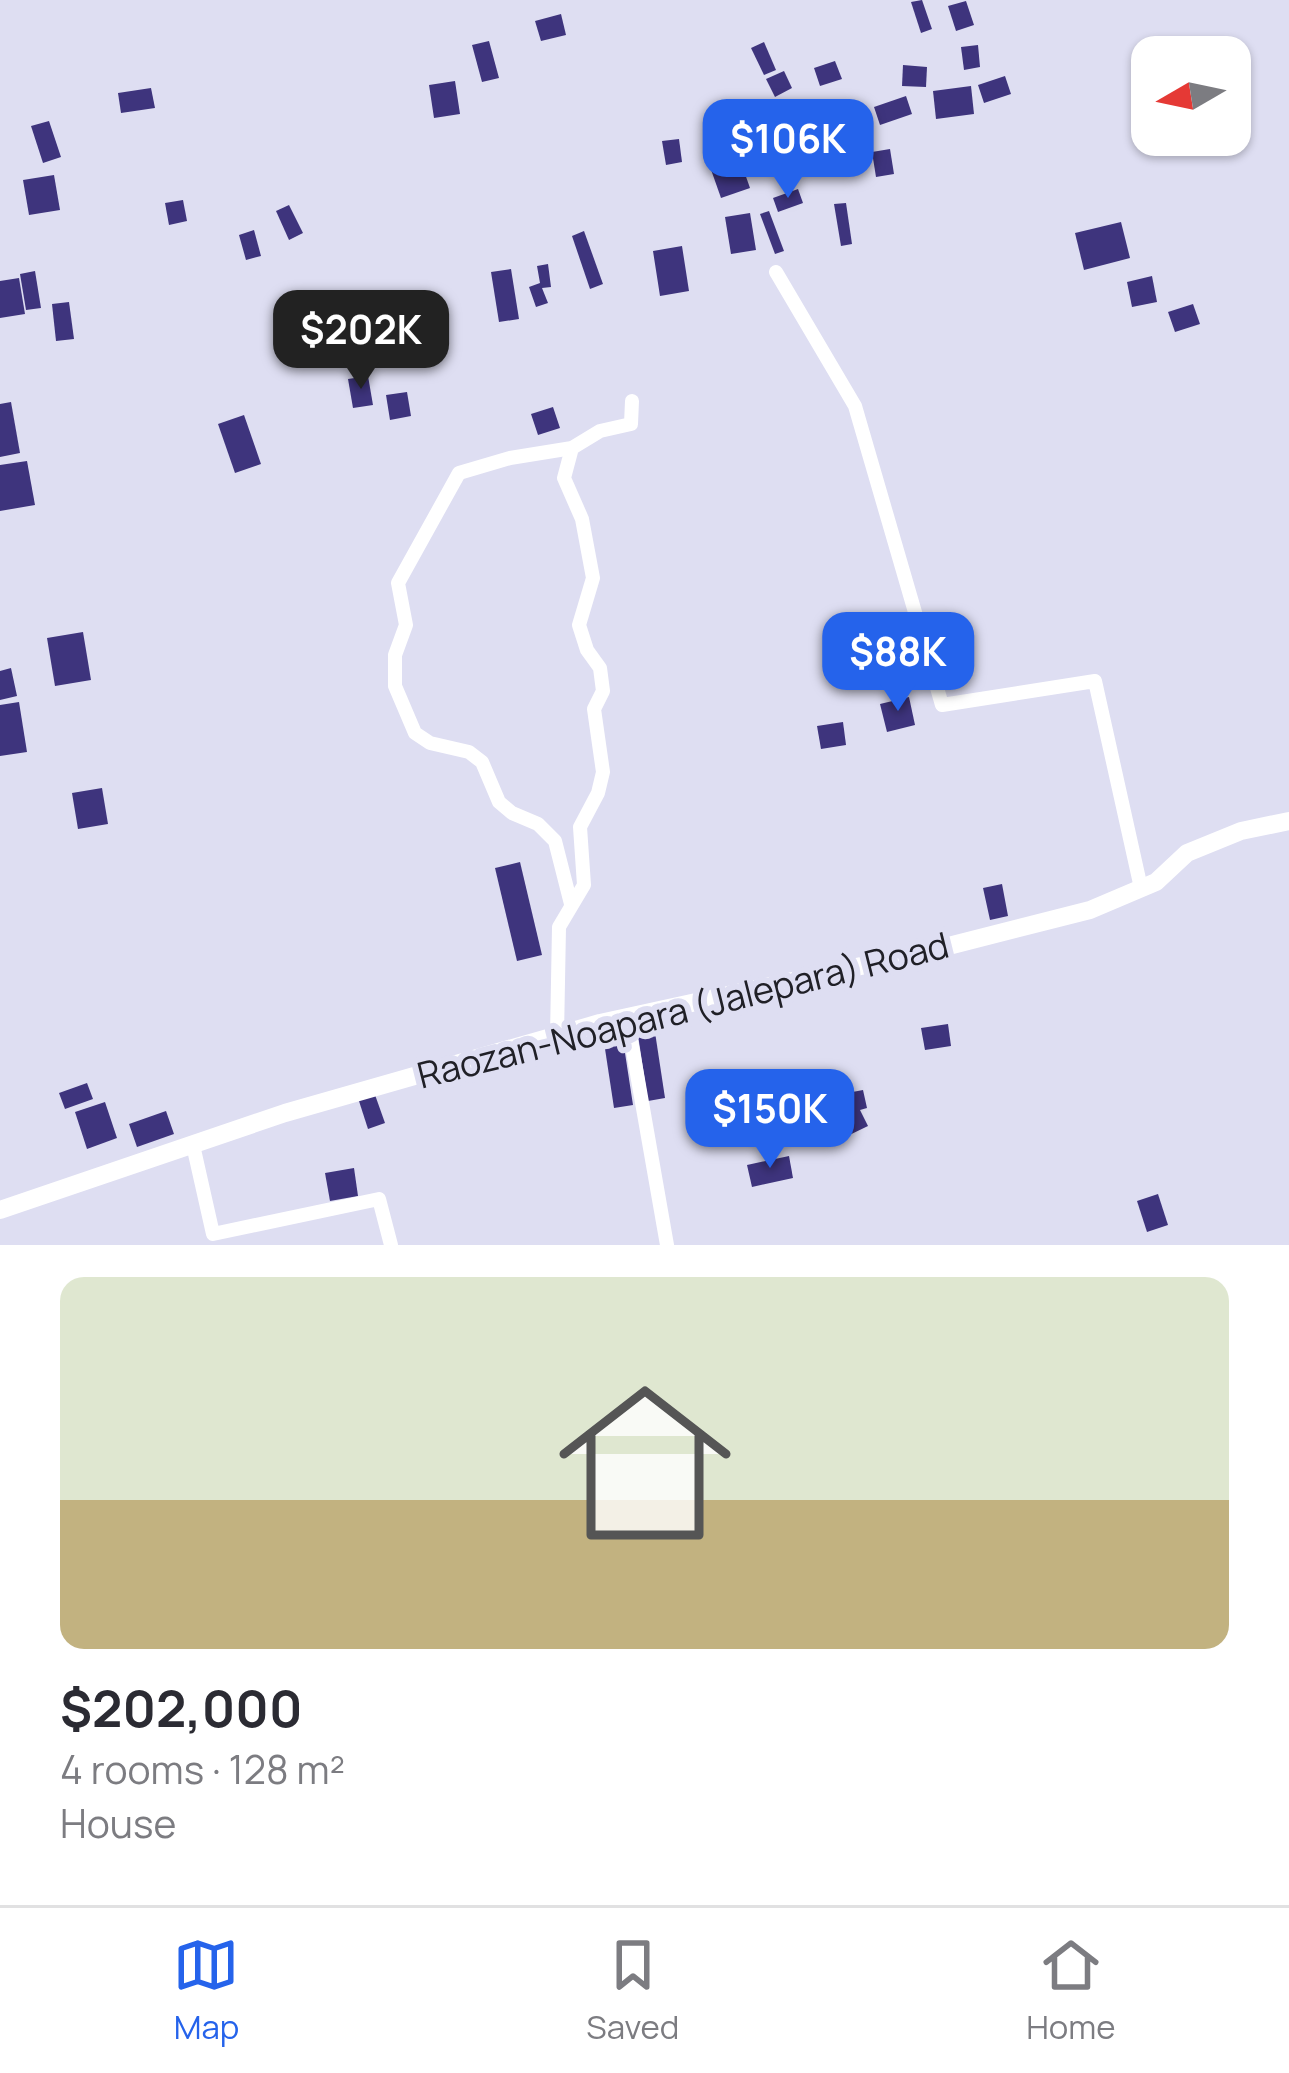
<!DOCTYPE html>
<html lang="en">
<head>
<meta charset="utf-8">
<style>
  :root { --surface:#fff; --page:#f7f7f7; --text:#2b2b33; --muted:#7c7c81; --line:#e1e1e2; --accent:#2563eb }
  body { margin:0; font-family:Manrope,sans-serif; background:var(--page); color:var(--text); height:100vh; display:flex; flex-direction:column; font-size:45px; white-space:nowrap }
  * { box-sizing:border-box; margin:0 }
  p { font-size:39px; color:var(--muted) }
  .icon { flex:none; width:66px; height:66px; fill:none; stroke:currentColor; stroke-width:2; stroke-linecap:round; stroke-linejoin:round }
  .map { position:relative; height:1245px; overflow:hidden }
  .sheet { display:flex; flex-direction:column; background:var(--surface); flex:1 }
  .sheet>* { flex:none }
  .needle { width:78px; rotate:261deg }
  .controls { position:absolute; left:1131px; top:36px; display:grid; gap:24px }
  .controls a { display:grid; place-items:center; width:120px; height:120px; border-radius:24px; background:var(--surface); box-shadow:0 3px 9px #0004; font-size:60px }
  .price { position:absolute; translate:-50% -102px; padding:0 27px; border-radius:24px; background:var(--accent); color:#fff; font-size:39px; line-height:78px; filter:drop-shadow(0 3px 6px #0008) }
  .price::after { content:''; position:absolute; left:50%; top:72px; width:36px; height:27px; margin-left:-18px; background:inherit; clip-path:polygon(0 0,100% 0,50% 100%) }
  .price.active { background:#222; color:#fff }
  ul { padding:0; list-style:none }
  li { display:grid; align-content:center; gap:24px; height:636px; padding:0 60px }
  li span { display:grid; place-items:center; height:372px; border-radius:24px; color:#555 }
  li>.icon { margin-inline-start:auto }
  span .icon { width:216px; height:216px; fill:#fffc; stroke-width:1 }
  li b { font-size:51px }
  .tab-bar { display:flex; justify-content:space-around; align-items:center; height:168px; border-top:3px solid var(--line); background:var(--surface); font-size:33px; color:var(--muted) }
  .tab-bar a { display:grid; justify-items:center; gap:6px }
  .tab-bar .active { color:var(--accent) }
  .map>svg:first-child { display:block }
</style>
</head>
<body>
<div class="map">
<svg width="1289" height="1245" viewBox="0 0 1289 1245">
  <rect width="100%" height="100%" fill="#dedef2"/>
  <g fill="#3e347d">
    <path d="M922,0L932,29L921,33L911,2Z"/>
    <path d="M966,1L974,25L956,31L948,6Z"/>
    <path d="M561,14L566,35L541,41L535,21Z"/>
    <path d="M489,41L499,78L482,82L472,45Z"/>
    <path d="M764,42L776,70L764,75L751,48Z"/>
    <path d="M978,45L980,67L964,70L961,47Z"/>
    <path d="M835,61L842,79L820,86L814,68Z"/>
    <path d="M903,65L927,67L926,87L902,86Z"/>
    <path d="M784,71L792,88L775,97L766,79Z"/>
    <path d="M1005,76L1011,94L984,103L978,85Z"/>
    <path d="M455,81L460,114L434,118L429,85Z"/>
    <path d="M971,86L974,114L936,119L933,91Z"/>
    <path d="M151,88L155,108L121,113L118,93Z"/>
    <path d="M906,96L912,114L880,125L874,107Z"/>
    <path d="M49,121L61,157L43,163L31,126Z"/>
    <path d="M679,139L682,162L666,165L662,141Z"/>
    <path d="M890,149L894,174L876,177L872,152Z"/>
    <path d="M737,151L750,188L721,198L708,161Z"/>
    <path d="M54,175L60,210L29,215L23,180Z"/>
    <path d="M798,189L803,203L778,212L773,198Z"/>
    <path d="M183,200L187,221L169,225L165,203Z"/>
    <path d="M846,203L852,244L841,246L834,204Z"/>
    <path d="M289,205L303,233L289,240L276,211Z"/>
    <path d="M769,211L784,251L775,254L760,214Z"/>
    <path d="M750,213L756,250L731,254L725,217Z"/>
    <path d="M1121,222L1130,258L1084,270L1075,233Z"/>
    <path d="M254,230L261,256L246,260L239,235Z"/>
    <path d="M584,231L603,284L590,289L572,236Z"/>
    <path d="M682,246L689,291L660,296L653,251Z"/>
    <path d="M548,264L551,287L542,288L548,303L536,307L529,287L540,283L537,266Z"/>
    <path d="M511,269L519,319L499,322L491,272Z"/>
    <path d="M35,271L41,308L26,310L20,274Z"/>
    <path d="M1152,276L1157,302L1132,307L1127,282Z"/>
    <path d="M19,278L25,314L0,318V281Z"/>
    <path d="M69,302L74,339L56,341L52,304Z"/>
    <path d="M1193,304L1200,324L1175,332L1168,312Z"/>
    <path d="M368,376L373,405L353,408L348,379Z"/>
    <path d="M407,392L411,416L390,420L386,395Z"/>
    <path d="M11,402L20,453L0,457V404Z"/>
    <path d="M553,407L560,428L538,435L531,414Z"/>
    <path d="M244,415L261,464L235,473L218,424Z"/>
    <path d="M27,461L35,505L0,511V465Z"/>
    <path d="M83,632L91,680L55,686L47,638Z"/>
    <path d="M11,668L17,696L0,700V671Z"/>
    <path d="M909,697L915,725L887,732L880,704Z"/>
    <path d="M19,702L27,752L0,756V705Z"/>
    <path d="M843,722L846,745L821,749L817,726Z"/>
    <path d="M102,788L108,824L78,829L72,793Z"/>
    <path d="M520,862L542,955L517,961L495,868Z"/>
    <path d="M1002,884L1008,916L990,920L983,888Z"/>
    <path d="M653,1019L665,1098L648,1101L636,1022Z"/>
    <path d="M948,1024L951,1046L925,1050L921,1028Z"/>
    <path d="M621,1027L633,1105L614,1108L602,1029Z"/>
    <path d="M784,1078L790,1113L759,1118L754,1083Z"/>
    <path d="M87,1083L93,1099L65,1109L59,1093Z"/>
    <path d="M823,1087L828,1122L809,1125L803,1090Z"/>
    <path d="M863,1090L867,1108L860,1110L868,1126L837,1141L828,1122L846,1113L842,1094Z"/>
    <path d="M374,1092L385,1123L368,1129L358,1098Z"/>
    <path d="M105,1102L117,1138L87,1149L75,1112Z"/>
    <path d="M166,1111L174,1134L137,1147L129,1124Z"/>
    <path d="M789,1156L793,1178L752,1187L747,1165Z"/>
    <path d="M354,1168L358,1196L330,1201L325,1173Z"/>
    <path d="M1158,1194L1168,1225L1147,1232L1137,1201Z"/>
  </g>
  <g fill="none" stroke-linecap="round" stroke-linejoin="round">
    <g stroke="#fff" stroke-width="14">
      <path d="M776,272L855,406L942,705L1095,681L1141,888"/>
      <path d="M571,904L555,841L538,824L512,813L499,802L482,762L469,752L430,743L415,733L395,686V655L406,625L398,583L459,473L510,458L572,448L600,431L631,424L632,401"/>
      <path d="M627,1017L667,1245"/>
      <path d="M557,1036L559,927L584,885L580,827L598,793L603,772L594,709L603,691L600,668L587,650L579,625L593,578L582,519L564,478L572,448"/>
      <path d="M193,1145L213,1234L379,1199L391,1245"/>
    </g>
    <path stroke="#fff" stroke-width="18" d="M0,1210L285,1113L600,1023L925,952L1090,910L1156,882L1187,853L1241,831L1289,821"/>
  </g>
  <g text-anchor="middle" stroke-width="12" stroke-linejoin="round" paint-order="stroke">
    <g font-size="36" fill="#202027" stroke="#dedef2">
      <text transform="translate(683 1010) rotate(-14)" y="13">Raozan-Noapara (Jalepara) Road</text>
    </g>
  </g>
</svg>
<div class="controls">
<a><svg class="needle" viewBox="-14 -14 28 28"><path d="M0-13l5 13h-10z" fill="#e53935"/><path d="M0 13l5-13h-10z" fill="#7c7c81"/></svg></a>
</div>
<b class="price" style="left:788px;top:201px">$106K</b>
<b class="price active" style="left:361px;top:392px">$202K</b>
<b class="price" style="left:898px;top:714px">$88K</b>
<b class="price" style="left:770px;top:1171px">$150K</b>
</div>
<section class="sheet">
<ul>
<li><span style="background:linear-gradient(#dfe7d0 60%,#c2b280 0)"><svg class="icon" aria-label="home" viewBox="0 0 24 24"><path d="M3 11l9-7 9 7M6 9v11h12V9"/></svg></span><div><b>$202,000</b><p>4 rooms · 128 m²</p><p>House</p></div></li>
</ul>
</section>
<nav class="tab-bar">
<a class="active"><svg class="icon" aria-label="map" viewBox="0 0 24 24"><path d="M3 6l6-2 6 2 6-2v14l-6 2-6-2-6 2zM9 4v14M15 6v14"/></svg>Map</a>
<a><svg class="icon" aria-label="saved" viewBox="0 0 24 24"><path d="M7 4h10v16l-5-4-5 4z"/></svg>Saved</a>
<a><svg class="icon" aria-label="home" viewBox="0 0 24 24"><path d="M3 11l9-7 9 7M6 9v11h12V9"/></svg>Home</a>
</nav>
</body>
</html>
